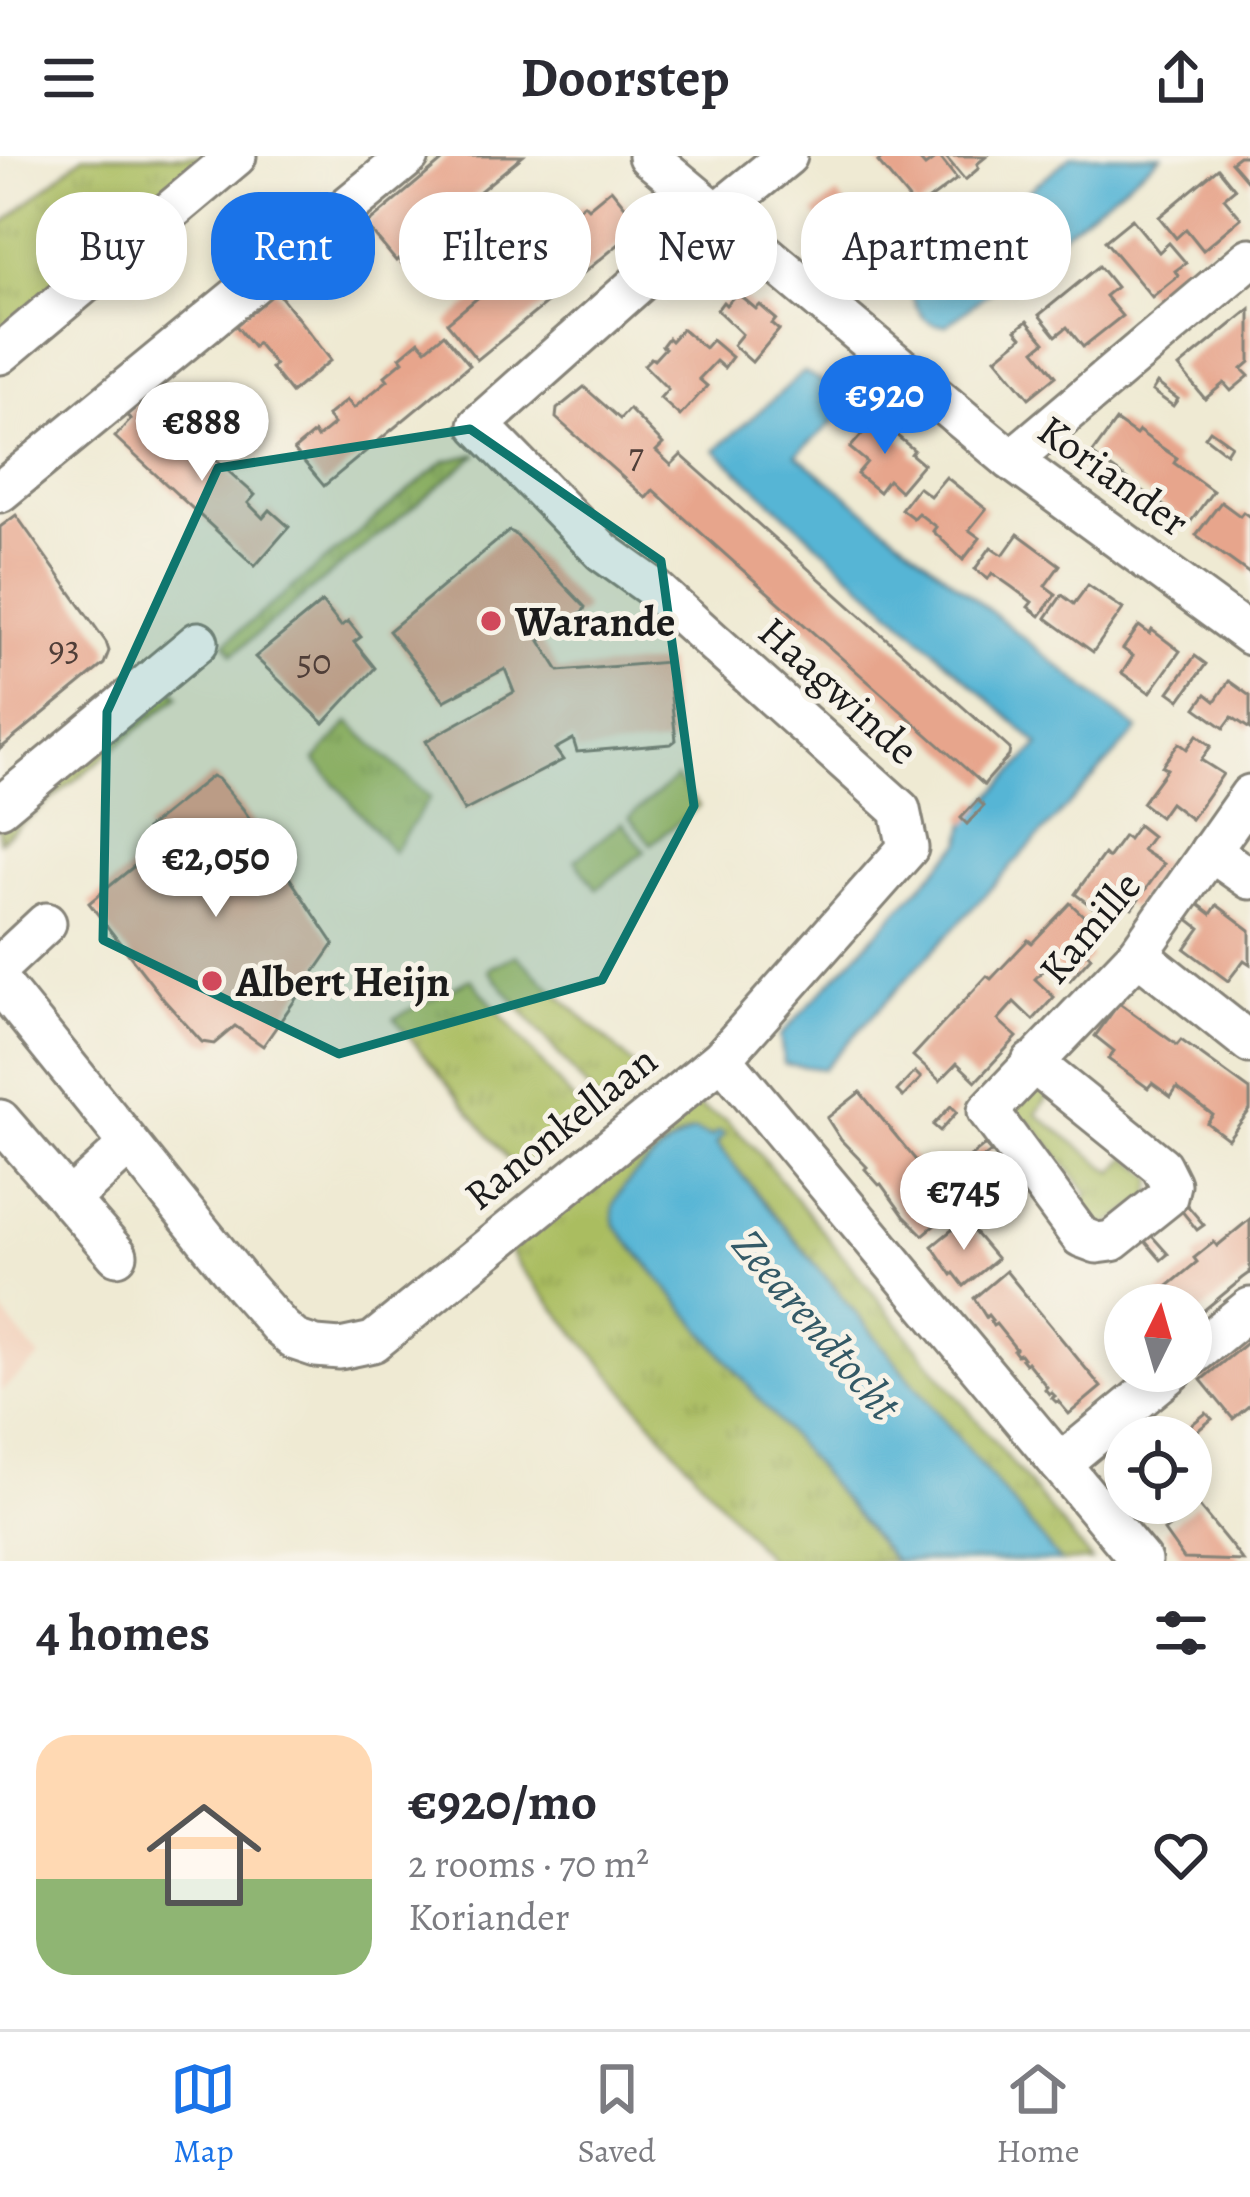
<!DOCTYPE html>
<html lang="en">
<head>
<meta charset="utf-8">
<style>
  :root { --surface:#fff; --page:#f2f2f3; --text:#2b2b33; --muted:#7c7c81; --line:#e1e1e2; --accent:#1a73e8 }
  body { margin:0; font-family:Alegreya,serif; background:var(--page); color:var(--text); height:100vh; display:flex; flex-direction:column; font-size:45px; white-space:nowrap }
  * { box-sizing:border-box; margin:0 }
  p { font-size:39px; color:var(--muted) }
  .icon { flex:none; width:66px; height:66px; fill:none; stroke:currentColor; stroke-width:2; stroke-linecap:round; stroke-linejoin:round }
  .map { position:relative; height:1405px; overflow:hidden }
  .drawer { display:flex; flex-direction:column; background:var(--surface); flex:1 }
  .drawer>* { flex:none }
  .banner { position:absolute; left:36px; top:36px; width:1179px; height:108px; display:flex; gap:24px }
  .needle { width:78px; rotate:5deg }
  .buttons { position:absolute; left:1104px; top:1128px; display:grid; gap:24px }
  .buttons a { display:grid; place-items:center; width:108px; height:108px; border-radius:50%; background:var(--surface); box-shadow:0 6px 18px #0003; font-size:60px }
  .price { position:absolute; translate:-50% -102px; padding:0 27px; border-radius:42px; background:#fff; color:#222; font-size:39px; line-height:78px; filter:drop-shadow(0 3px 6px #0008) }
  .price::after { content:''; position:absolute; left:50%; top:72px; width:36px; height:27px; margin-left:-18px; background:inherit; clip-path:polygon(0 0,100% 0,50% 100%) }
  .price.active { background:var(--accent); color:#fff }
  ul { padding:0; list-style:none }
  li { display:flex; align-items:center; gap:36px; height:300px; padding:0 36px }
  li+li { border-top:3px solid var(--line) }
  li span { display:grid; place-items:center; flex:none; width:336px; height:240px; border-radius:36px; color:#555 }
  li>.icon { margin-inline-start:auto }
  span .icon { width:144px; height:144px; fill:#fffc; stroke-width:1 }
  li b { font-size:51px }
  h2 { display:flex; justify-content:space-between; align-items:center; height:144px; padding:0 36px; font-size:51px }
  .tag { padding:0 42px; border-radius:48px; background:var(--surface); box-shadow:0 6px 18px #0003; font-size:42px; line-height:108px }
  .tag.active { background:var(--accent); color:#fff }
  header { display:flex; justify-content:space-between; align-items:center; height:156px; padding:0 36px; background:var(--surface); font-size:54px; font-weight:700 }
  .dock { display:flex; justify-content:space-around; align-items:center; height:168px; border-top:3px solid var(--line); background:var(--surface); font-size:33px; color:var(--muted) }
  .dock a { display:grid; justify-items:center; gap:6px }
  .dock .active { color:var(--accent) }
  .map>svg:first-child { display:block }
</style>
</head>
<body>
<header><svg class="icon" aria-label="menu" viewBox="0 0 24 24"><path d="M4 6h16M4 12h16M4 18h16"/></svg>Doorstep<svg class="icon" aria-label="share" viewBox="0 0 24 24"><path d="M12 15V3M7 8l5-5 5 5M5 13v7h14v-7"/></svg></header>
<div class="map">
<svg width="1250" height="1405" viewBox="0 0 1250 1405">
  <defs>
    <pattern id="grass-tufts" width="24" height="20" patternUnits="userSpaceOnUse" patternTransform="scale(3)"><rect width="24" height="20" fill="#aabd60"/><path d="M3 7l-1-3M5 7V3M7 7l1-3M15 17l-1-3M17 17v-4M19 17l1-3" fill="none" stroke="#92a253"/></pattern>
  </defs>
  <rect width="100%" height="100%" fill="#f7f3e8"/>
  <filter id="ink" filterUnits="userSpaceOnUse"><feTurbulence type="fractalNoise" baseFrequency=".00833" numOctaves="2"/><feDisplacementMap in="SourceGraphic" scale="24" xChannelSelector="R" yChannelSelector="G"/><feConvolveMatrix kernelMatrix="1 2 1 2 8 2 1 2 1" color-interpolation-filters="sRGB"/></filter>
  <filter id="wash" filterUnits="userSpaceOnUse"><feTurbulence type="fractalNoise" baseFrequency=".004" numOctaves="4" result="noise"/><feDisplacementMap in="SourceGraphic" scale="48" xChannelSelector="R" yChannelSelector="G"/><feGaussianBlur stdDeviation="2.7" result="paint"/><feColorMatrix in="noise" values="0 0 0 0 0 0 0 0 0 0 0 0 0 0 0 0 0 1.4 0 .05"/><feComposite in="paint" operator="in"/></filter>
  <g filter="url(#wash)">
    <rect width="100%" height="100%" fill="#efead3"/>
    <path fill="#f3d4bf" d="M0,1153L40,1202L0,1236Z"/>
    <g fill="url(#grass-tufts)" stroke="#636c3e" stroke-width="3">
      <path d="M83,0H218L0,181V70Z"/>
      <path d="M478,298L233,498L225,487L445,305Z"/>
      <path d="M171,530L179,540L0,685V669Z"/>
      <path d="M349,566L430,642L393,696L315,604Z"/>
      <path d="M516,799L639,914L640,917L602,950L489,815L490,812Z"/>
      <path d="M471,823L588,962L520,1018L394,862Z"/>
      <path d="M1027,926L1049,940L1036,958L1114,1017L1128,1000L1154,1022L1150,1041L1100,1074L1073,1053L1089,1038L1029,964L1012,977L1000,958Z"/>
      <path d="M694,945L704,954L725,963L753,990L1092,1405H1060L716,987L723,979L711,981L694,975C663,986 637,1018 616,1043L615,1069L894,1405H770L518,1109L509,1094Z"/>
    </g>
    <g fill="#aabd60" stroke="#636c3e" stroke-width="3">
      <path d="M676,622L699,650L651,688L629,661Z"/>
      <path d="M622,666L645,695L597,733L575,704Z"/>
    </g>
    <g fill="#56b5d5" stroke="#396878" stroke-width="3">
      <path d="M1071,0H1161L947,169C927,171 918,158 912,140L917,126Z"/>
      <path d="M804,216L832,231L841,259L796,299L1138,574L823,913L784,908L780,880L962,686L966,667L1039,589L715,294Z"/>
      <path d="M694,975L711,981L719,975L724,979L716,988L1060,1405H894L615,1069C614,1063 612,1055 614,1049C619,1027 673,983 694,975Z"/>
    </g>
    <g id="blocks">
      <g fill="#e7a58c">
        <path d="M448,0H523L419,85L428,95L406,113L398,103L396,105L366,69Z"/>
        <path d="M885,0H916L925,10L939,0L957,23L917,53L878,6Z"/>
        <path d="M945,0H987L977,8L979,12L965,24Z"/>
        <path d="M1239,0H1250V28L1231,6Z"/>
        <path d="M1218,12L1235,33L1224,42L1241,62L1203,94L1186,73L1176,82L1159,61Z"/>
        <path d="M611,33L641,70L477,204L447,167L539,91L536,87L560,67L584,48L588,52Z"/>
        <path d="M837,38L857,62L870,52L894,82L881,92L874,85L852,103L840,89L836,94L825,85L831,78L814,57Z"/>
        <path d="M1132,63L1159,96L1169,87L1186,107L1175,115L1178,120L1152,141L1105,85Z"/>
        <path d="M1099,110L1116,131L1105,140L1122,160L1083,191L1067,171L1056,180L1039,159Z"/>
        <path d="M274,132L331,204L291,237L271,212L275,209L257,187L253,191L233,166Z"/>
        <path d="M737,137L756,153L760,149L776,163L772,168L779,174L752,206L733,189L742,178L717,154L723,146L726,149Z"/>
        <path d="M1250,153V206L1242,213L1249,220L1231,235L1224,227L1205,243L1179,211Z"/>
        <path d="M1027,165L1045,186L1035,194L1056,220L1029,242L996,202L1022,181L1016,174Z"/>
        <path d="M682,173L705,192L712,184L732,201L724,212L716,205L699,223L707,230L680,260L660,242L668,233L644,209L651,202L654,204L665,192L662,190L668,182L671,185Z"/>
        <path d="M444,178L470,209L324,330L294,294L314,277L317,282L334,268L327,260L347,244L354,252L388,224L385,220L403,205L400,201L419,185L426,193Z"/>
        <path d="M1157,227L1178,243L1173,250L1152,235Z"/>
        <path d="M584,231L620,263L629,253L663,288L656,295L671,309L681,299L1010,593L1009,600L986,626L984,629L964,611L653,334L646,342L556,262L557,253Z"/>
        <path d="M138,246L160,267L167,259L186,276L178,284L194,298L201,291L255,339L248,347L263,362L270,354L289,371L255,410L115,281L131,263L126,259Z"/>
        <path d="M876,262L914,294L911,298L923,308L900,335L888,324L879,336L857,318L867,306L850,292Z"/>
        <path d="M1116,265L1136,279L1139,275L1158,289L1177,302L1174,307L1213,335L1189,368L1092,298Z"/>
        <path d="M1210,274L1231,289L1226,297L1205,281Z"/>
        <path d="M946,321L986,353L969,374L980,382L963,404L933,375L936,371L918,357L913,362L901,353L918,331L930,340Z"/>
        <path d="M1221,346L1240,360L1243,356L1250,361V418L1196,379Z"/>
        <path d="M16,359L106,486L109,495L104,508L0,593V371Z"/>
        <path d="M509,375L514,377L585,451L583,456L540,485L559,515L667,506L676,584L671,588L577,596L573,583L555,593L563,604L464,655L426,585L514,536L505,513L444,545L389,475Z"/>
        <path d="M1018,378L1060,409L1045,430L1056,438L1040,460L1028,451L1032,446L1012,431L992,417L988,423L975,413L991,391L1003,399Z"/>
        <path d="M1088,429L1123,453L1093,496L1046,462L1062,439L1074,448Z"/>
        <path d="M322,446L341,470L348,465L361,481L354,486L375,512L324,567L255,501Z"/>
        <path d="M1139,470L1150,478L1152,474L1180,495L1150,537L1122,517L1133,500L1123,493Z"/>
        <path d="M1195,500L1206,508L1180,544L1169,536Z"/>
        <path d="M1229,525L1250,540V573L1232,561L1224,572L1196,552L1206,538L1215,545Z"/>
        <path d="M1197,579L1211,590L1201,604L1223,618L1191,663L1170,647L1160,661L1142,647L1167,613L1162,610L1179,587L1187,593Z"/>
        <path d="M212,620L218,623L243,653L334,788L263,890L235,870L214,888L202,886L164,844L89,747L160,689L146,673Z"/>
        <path d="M978,644L984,650L967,668L961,662Z"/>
        <path d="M1138,669L1152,680L1142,694L1164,708L1132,752L1111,737L1098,755L1075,738L1104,698L1108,702L1124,680L1128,683Z"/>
        <path d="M1070,747L1089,765L1072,783L1091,801L1070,824L1051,806L1035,823L1054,841L1033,864L1014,846L998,864L1017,881L976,925L957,907L940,925L913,900L987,820L991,823L1028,784L1032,787Z"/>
        <path d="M1198,748L1211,758L1217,749L1250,774V808L1244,804L1228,825L1185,793L1200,772L1187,762Z"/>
        <path d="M1119,847L1177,889L1181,884L1250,934V954L1228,983L1207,967L1213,959L1177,932L1171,941L1152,927L1148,932L1108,903L1114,895L1095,880Z"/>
        <path d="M915,916L921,922L903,941L897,935Z"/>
        <path d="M860,936L955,1052L923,1079L904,1060L881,1028L879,1029L865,1013L867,1011L841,984L827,962Z"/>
        <path d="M951,950L957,956L940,975L933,969Z"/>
        <path d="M985,989L991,996L970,1012L965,1005Z"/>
        <path d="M1187,1049L1204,1069L1197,1074L1181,1054Z"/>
        <path d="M1250,1063V1117L1243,1122L1191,1165V1149H1145L1197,1106L1194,1102L1214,1086L1217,1090Z"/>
        <path d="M964,1064L997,1103L964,1130L954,1117L952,1119L932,1090Z"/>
        <path d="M1151,1079L1168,1098L1161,1104L1144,1084Z"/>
        <path d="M1006,1115L1101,1231L1069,1258L1058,1245L1056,1246L1052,1242L1055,1240L1051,1236L1049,1238L1045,1233L1047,1231L1027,1206L1025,1208L1021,1203L1023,1202L1020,1198L1017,1199L1014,1195L1016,1193L996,1168L993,1170L990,1165L992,1164L988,1159L986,1161L974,1142Z"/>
        <path d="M1250,1184V1249L1233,1263L1201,1224Z"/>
        <path d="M1206,1257L1212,1263L1190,1281L1185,1274Z"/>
        <path d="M1125,1295V1331L1110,1308Z"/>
        <path d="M1197,1348L1229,1387L1243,1405L1184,1403L1164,1375Z"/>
      </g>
    </g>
  </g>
  <g filter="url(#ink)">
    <use href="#blocks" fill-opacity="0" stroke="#868378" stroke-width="3"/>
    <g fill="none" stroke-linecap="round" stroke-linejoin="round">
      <g stroke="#868378" stroke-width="45">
        <g id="minor">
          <path d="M648,0L1011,304L1250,479"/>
          <path d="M0,198L236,0"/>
          <path d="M1011,304L1250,102"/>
          <path d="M0,336L409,0"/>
          <path d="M0,651L198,486"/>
          <path d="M1210,695L1250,723"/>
          <path d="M1138,798L1250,887"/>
          <path d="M0,810L46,767"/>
          <path d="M0,827L244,1130L281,1172L295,1184L316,1191L340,1193L373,1186L722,902L908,692L900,654L652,431L603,396L479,269L717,57L787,0"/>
          <path d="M722,902L1141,1405"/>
          <path d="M1032,906L1161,1010L1170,1028L1167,1041L1112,1085L1097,1087L1081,1081L988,955L1138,798L1250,639"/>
          <path d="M0,964L117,1099"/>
          <path d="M69,1044L129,989"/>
          <path d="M1191,1200L1250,1152"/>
          <path d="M1060,1308L1173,1215"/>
        </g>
      </g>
      <use href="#minor" stroke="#fff" stroke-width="39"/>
    </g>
  </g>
  <path fill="#0f766e" fill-opacity="0.2" stroke="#0f766e" stroke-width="9" stroke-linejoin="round" d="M470,273L661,405L694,650L602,824L339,898L103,784L107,556L218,312Z"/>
  <g fill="#d1495b" stroke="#f7f3e8" stroke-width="4.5">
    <circle cx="491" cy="465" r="12"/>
    <circle cx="212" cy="825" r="12"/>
  </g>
  <g text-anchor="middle" stroke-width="10" stroke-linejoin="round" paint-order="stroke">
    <g font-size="36" fill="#4f3e38">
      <text x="636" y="311">7</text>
      <text x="64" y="504">93</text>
      <text x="314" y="518">50</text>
    </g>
    <g font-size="42" fill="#1c1c1c" stroke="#f7f3e8">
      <text transform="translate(1114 319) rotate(36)" y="15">Koriander</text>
      <text transform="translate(839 534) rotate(42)" y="15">Haagwinde</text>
      <text transform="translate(1089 771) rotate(-50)" y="15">Kamille</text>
      <text transform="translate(560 971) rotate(-39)" y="15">Ranonkellaan</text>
    </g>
    <g font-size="42" font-weight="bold" fill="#1c1c1c" stroke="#f7f3e8" text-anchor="start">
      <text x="515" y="480">Warande</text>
      <text x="236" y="840">Albert Heijn</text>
    </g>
    <g font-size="45" font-style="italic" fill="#335966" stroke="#f7f3e8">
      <text transform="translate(817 1168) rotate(50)" y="16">Zeearendtocht</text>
    </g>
  </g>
</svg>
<div class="buttons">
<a><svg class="needle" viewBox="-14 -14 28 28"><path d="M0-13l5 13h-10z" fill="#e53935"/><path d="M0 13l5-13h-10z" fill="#7c7c81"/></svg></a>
<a><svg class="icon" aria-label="locate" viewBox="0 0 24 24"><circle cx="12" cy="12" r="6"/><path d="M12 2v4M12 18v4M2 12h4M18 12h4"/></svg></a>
</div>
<b class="price active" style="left:885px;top:301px">€920</b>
<b class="price" style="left:202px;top:328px">€888</b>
<b class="price" style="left:216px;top:764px">€2,050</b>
<b class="price" style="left:964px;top:1097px">€745</b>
<div class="banner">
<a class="tag">Buy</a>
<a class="tag active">Rent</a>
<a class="tag">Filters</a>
<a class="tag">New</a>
<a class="tag">Apartment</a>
</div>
</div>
<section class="drawer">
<h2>4 homes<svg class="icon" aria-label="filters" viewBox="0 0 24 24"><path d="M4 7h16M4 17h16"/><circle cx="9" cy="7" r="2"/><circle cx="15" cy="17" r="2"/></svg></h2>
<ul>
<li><span style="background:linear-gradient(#ffd9b3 60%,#8fb573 0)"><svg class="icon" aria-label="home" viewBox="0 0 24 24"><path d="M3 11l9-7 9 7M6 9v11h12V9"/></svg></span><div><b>€920/mo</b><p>2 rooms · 70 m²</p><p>Koriander</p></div><svg class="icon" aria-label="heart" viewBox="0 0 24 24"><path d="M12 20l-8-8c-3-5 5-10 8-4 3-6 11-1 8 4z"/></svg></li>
</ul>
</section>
<nav class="dock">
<a class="active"><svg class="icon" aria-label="map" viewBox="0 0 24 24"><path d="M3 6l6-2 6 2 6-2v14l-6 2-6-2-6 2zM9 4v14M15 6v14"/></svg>Map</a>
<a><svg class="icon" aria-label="saved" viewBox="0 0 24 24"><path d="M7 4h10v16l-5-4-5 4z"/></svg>Saved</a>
<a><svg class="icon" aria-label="home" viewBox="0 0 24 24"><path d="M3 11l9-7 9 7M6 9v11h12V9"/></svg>Home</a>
</nav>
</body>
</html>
